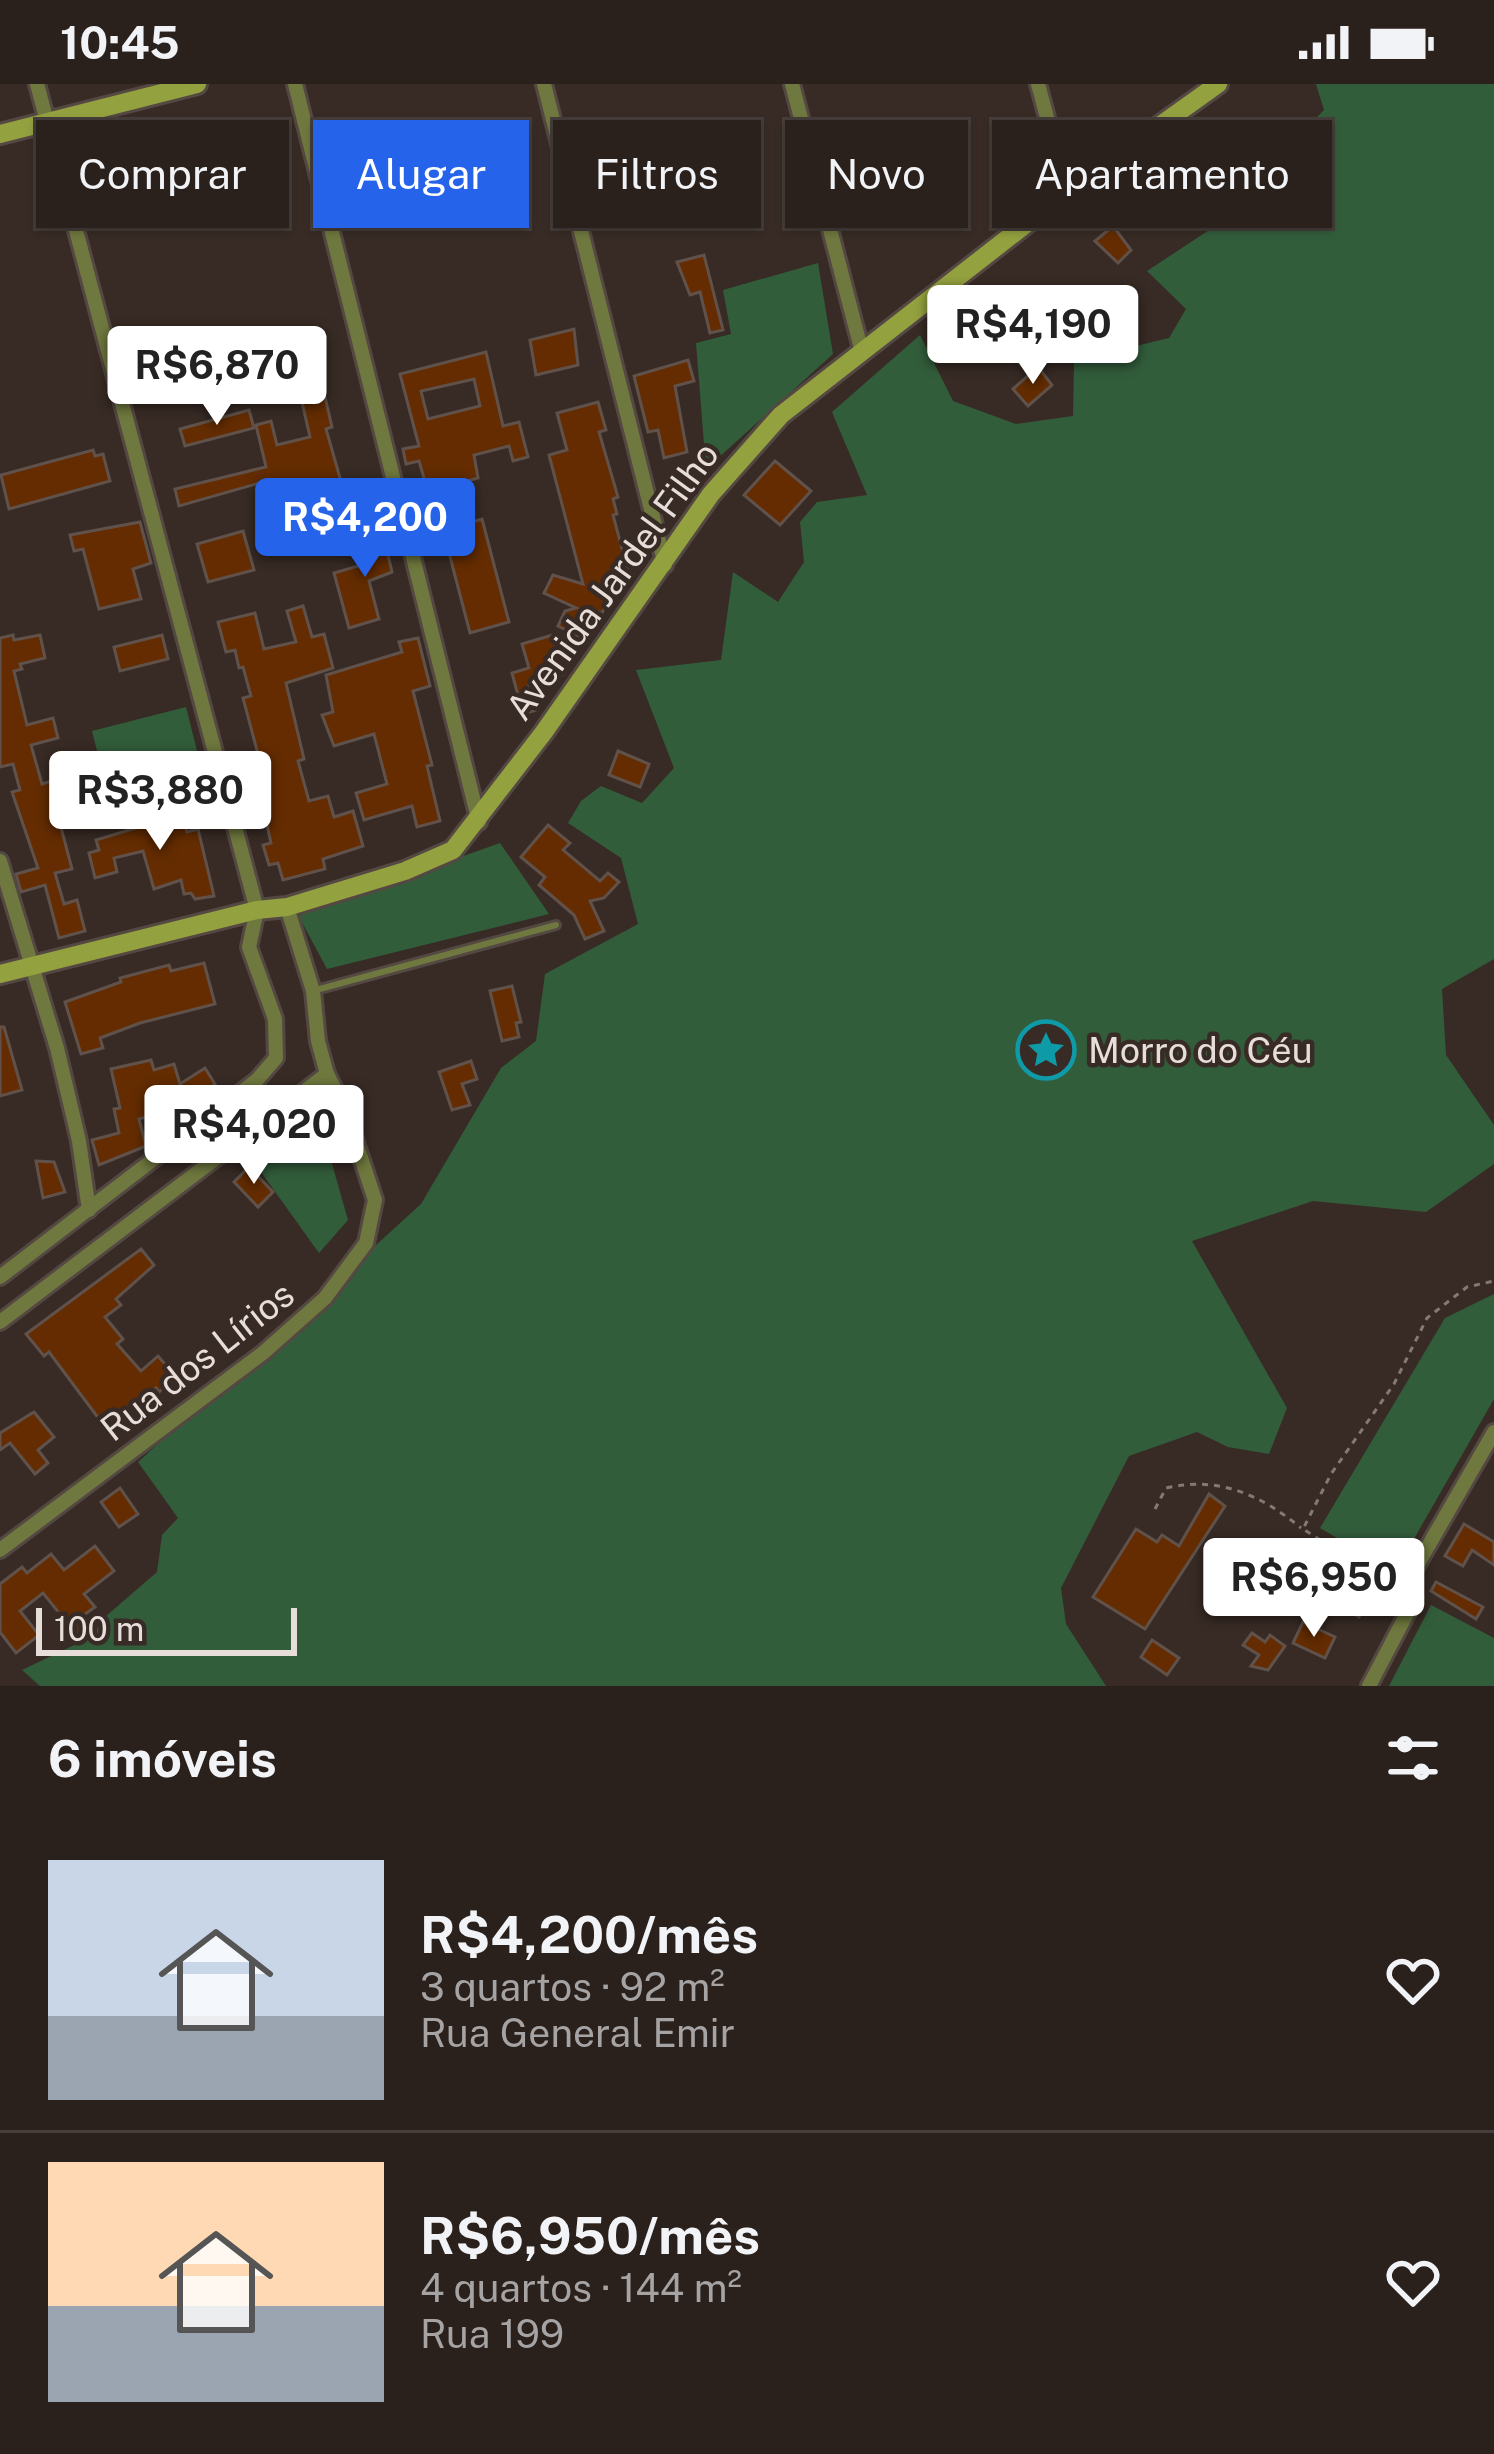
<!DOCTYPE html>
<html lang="pt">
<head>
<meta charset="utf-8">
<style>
  :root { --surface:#2a201c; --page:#322825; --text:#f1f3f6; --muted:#a5a3a3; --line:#463e3b; --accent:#2563eb }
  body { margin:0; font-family:"Public Sans",sans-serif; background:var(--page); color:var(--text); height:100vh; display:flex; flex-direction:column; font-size:45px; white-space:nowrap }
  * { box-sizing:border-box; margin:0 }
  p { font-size:39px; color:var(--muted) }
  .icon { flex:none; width:66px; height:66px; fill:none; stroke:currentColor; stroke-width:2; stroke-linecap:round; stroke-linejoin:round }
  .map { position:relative; height:1602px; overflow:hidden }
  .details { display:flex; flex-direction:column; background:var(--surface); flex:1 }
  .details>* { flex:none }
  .hud { position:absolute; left:36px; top:36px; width:1422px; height:108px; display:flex; gap:24px }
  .scale { position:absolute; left:36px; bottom:30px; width:261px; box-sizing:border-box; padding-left:12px; border:6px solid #e7deda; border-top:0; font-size:33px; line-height:42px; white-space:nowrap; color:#e7deda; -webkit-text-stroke:9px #382b25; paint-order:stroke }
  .price { position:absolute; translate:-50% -102px; padding:0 27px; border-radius:12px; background:#fff; color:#222; font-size:39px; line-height:78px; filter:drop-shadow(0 3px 6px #0008) }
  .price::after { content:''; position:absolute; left:50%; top:72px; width:36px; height:27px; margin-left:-18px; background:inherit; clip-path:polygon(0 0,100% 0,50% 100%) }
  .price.selected { background:var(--accent); color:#fff }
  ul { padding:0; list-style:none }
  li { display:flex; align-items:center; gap:36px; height:300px; padding:0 48px }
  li+li { border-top:3px solid var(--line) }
  li span { display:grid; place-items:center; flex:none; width:336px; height:240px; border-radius:0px; color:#555 }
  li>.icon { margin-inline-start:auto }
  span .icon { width:144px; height:144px; fill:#fffc; stroke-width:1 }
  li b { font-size:51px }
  h2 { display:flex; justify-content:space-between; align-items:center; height:144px; padding:0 48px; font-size:51px }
  .tag { padding:0 42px; border-radius:0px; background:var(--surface); box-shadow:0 3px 9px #0004,0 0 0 3px var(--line); font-size:42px; line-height:108px }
  .tag.selected { background:var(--accent); color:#fff }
  .status { display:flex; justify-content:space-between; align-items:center; height:84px; padding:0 60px; background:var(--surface); direction:ltr }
  .status svg { height:33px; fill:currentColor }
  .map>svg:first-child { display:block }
</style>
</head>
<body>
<div class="status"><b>10:45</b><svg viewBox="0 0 49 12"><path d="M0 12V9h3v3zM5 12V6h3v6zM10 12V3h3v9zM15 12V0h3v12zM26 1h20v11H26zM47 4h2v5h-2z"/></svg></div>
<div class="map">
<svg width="1494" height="1602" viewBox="0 0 1494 1602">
  <rect width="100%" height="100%" fill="#382b25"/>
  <g fill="#325d3b">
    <path d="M1316,0H1494V875L1442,905L1446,971L1494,1041V1080L1426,1128L1313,1117L1192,1157L1287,1324L1269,1370L1228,1363L1197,1348L1129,1372L1061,1504L1066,1540L1106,1602H40L22,1586L91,1553L105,1533L157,1488L162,1451L178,1434L138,1378L421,1120L501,984L536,957L545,890L638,840L621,774L568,739L581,717L601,702L642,719L674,684L636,586L721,576L733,488L778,518L804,478L800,438L817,418L867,411L832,328L920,251L953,317L1016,340L1073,332L1074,277L1169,254L1186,225L1147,187L1244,123L1281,69L1324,26Z"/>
    <path d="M818,179L833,270L706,385L696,259L731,250L723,206Z"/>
    <path d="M186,623L205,699L111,722L92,647Z"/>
    <path d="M500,759L549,830L327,885L298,831Z"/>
    <path d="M315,1020L348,1136L319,1169L243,1063Z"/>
    <path d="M1494,1210V1315L1395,1488L1320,1444L1445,1234Z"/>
    <path d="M1431,1521L1494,1554V1602H1389Z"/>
  </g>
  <g fill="#642c00" stroke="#60524a" stroke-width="3" fill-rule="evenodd">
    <path d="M1228,99L1245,109L1211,134L1199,120Z"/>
    <path d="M1113,142L1131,166L1118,179L1095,157Z"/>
    <path d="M704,171L723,246L710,249L700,208L690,211L677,178Z"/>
    <path d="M989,227L1033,274L1023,283L999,257L994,262L974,241Z"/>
    <path d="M574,245L578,281L536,291L530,256Z"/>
    <path d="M486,268L503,342L519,338L528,373L513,377L509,362L474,371L478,394L428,408L419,377L406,380L403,365L419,362L400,290ZM474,295L480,322L428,335L421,307Z"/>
    <path d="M688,276L694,297L675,302L687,368L664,374L658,346L648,348L634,292Z"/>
    <path d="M1038,283L1052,301L1028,322L1013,305Z"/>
    <path d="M324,309L332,343L326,345L346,415L300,427L297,416L277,421L270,396L179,422L175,405L266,383L256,341L271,337L277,361L310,353L301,314Z"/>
    <path d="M598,318L606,346L599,348L618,413L613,415L617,430L613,431L629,491L622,489L602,529L596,527L582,554L558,542L565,527L576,524L544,509L553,491L583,500L549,371L567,366L557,329Z"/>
    <path d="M249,326L254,344L185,362L180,345Z"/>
    <path d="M93,366L95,372L103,370L110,397L9,425L1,391Z"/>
    <path d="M775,377L811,407L780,441L744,411Z"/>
    <path d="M482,435L509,538L470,549L443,446Z"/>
    <path d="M140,438L151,479L133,485L141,515L99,525L83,465L74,467L70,451Z"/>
    <path d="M243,447L254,486L208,498L197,460Z"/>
    <path d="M395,450L399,468L388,471L392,488L369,497L379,535L349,544L334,489L365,480L360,458Z"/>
    <path d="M303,522L312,553L324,550L333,584L286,599L304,675L298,677L309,717L328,712L334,733L353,727L363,762L323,775L325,785L283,796L278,779L269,781L263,761L271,759L256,691L263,689L243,614L251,612L243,583L239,584L235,566L226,568L218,538L255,529L264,565L296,558L287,527Z"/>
    <path d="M556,550L564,590L529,601L536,626L523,630L512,589L529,584L522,560Z"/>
    <path d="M13,551L14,556L40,551L45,574L20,580L22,585L14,587L27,641L53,634L58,654L31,661L42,700L58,695L67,730L58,732L72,785L55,789L64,820L77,816L85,847L59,854L45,801L21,808L16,790L38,784L12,708L20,706L13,680L0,683V554Z"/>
    <path d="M162,551L168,575L120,587L114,563Z"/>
    <path d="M418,554L430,602L413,607L432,681L427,682L440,737L417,743L412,722L364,736L356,709L387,700L374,650L334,662L322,631L333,628L326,591L402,568L399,558Z"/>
    <path d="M618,667L649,680L640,703L609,691Z"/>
    <path d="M180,722L187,748L198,745L214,812L195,815L191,809L184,810L181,796L154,805L143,767L114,774L117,788L95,794L89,769L99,766L96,756L146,741L143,732Z"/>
    <path d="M548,741L570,759L563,766L600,797L608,789L619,798L604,814L590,817L604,847L585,855L574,831L539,801L545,793L521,773Z"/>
    <path d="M204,879L215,920L140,939L100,954L103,964L81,970L65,918L121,898L120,894L169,881L171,887Z"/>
    <path d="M512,902L521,938L516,939L519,953L502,957L490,907Z"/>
    <path d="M0,943H4L22,1006L0,1012Z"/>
    <path d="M151,976L154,986L174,980L180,1000L205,984L215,1000L186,1021L139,1035L146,1062L99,1081L92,1056L119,1049L114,1025L120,1024L111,985Z"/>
    <path d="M471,977L477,995L462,1000L470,1021L452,1026L439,988Z"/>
    <path d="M36,1077L54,1078L65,1108L43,1114Z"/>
    <path d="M249,1083L273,1108L258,1123L234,1098Z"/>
    <path d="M141,1165L154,1181L116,1215L121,1221L105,1233L123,1255L117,1260L141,1287L158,1272L172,1288L167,1292L171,1297L159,1308L156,1304L108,1347L49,1268L44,1272L26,1250Z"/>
    <path d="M34,1328L54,1353L38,1366L48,1379L35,1390L10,1359L0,1366V1349Z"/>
    <path d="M120,1404L138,1430L119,1443L101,1418Z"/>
    <path d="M1209,1410L1225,1422L1145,1545L1093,1513L1136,1445L1157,1458L1162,1451L1179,1462Z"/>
    <path d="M1464,1440L1494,1458V1481L1472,1466L1463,1482L1445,1472Z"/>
    <path d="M95,1462L114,1487L84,1510L95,1523L81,1533L88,1542L77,1551L43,1509L20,1527L39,1551L16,1569L0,1548V1500L22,1483L27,1489L51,1470L64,1486Z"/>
    <path d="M1340,1489L1374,1509L1359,1533L1325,1512Z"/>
    <path d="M1436,1498L1483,1523L1476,1535L1431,1507Z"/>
    <path d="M1303,1538L1335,1553L1325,1574L1293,1559Z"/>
    <path d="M1252,1549L1265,1558L1270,1551L1285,1562L1268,1586L1251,1582L1259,1571L1243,1561Z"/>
    <path d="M1152,1556L1179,1574L1167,1591L1141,1573Z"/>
  </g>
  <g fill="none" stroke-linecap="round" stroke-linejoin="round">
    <g stroke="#544842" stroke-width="12">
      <path id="lane" d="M316,906L556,841"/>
    </g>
    <g stroke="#544842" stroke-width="20">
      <g id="street">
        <path d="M295,0L479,738"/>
        <path d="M544,0L665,481"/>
        <path d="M792,0L862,268"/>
        <path d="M1038,0L1067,108"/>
        <path d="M0,777L57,964L79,1057L89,1126"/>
        <path d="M0,1193L257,996L276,974L275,935L249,863L257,826L37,0"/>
        <path d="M0,1238L327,990"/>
        <path d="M0,1466L263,1269L325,1214L366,1159L375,1116L345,1025L327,990L318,957L313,907L287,823"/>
        <path d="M1369,1602L1410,1524L1413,1515L1408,1497L1494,1348"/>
      </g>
    </g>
    <g stroke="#544842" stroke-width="24">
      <g id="secondary">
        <path d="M0,50L197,0"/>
        <path d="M0,890L257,826L287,823L405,787L453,766L544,648L711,410L781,331L1067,108L1218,0"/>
      </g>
    </g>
    <g stroke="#847974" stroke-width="3" stroke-dasharray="6 6" stroke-linecap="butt">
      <path d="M1155,1425L1166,1404C1218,1392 1260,1410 1301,1444"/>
      <path d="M1391,1502L1303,1445L1331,1390L1394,1300L1427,1234L1467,1203L1494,1197"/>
    </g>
    <use href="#lane" stroke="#6f783e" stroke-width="6"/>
    <use href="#street" stroke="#6f783e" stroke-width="14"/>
    <use href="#secondary" stroke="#94a13f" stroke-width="18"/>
  </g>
  <defs>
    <g id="sight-ring" transform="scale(3)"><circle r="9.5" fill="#382b25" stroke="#0f9aa8" stroke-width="1.5"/><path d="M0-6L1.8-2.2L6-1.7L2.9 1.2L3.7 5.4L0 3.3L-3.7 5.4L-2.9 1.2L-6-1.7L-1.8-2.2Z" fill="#0f9aa8"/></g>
  </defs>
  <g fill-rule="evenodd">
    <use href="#sight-ring" x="1046" y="966"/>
  </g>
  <g text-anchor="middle" stroke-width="9" stroke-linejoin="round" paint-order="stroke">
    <g font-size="36" fill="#e7deda" stroke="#382b25">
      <text transform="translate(612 497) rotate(-54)" y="13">Avenida Jardel Filho</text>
      <text transform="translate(197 1277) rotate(-38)" y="13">Rua dos Lírios</text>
    </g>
    <g font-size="36" fill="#e7deda" stroke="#382b25" text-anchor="start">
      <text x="1088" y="979">Morro do Céu</text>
    </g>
  </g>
</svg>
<div class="scale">100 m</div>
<b class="price" style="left:1033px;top:303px">R$4,190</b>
<b class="price" style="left:217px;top:344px">R$6,870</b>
<b class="price selected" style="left:365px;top:496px">R$4,200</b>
<b class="price" style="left:160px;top:769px">R$3,880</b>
<b class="price" style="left:254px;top:1103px">R$4,020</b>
<b class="price" style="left:1314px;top:1556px">R$6,950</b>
<div class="hud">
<a class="tag">Comprar</a>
<a class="tag selected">Alugar</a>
<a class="tag">Filtros</a>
<a class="tag">Novo</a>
<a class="tag">Apartamento</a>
</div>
</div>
<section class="details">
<h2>6 imóveis<svg class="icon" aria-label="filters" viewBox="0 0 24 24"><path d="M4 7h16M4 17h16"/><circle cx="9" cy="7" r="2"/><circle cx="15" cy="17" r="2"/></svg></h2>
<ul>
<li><span style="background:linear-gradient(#c9d6e8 65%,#9aa5b1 0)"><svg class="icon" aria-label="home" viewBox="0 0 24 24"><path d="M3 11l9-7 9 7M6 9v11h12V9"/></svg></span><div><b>R$4,200/mês</b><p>3 quartos · 92 m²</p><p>Rua General Emir</p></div><svg class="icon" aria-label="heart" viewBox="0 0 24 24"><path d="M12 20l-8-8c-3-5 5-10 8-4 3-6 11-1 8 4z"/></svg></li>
<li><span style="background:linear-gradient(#ffd9b3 60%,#9aa5b1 0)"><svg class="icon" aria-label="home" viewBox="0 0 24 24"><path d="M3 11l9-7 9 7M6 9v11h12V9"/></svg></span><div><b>R$6,950/mês</b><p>4 quartos · 144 m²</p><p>Rua 199</p></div><svg class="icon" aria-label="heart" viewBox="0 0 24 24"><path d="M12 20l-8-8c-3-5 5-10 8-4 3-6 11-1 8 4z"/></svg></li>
</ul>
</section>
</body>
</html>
